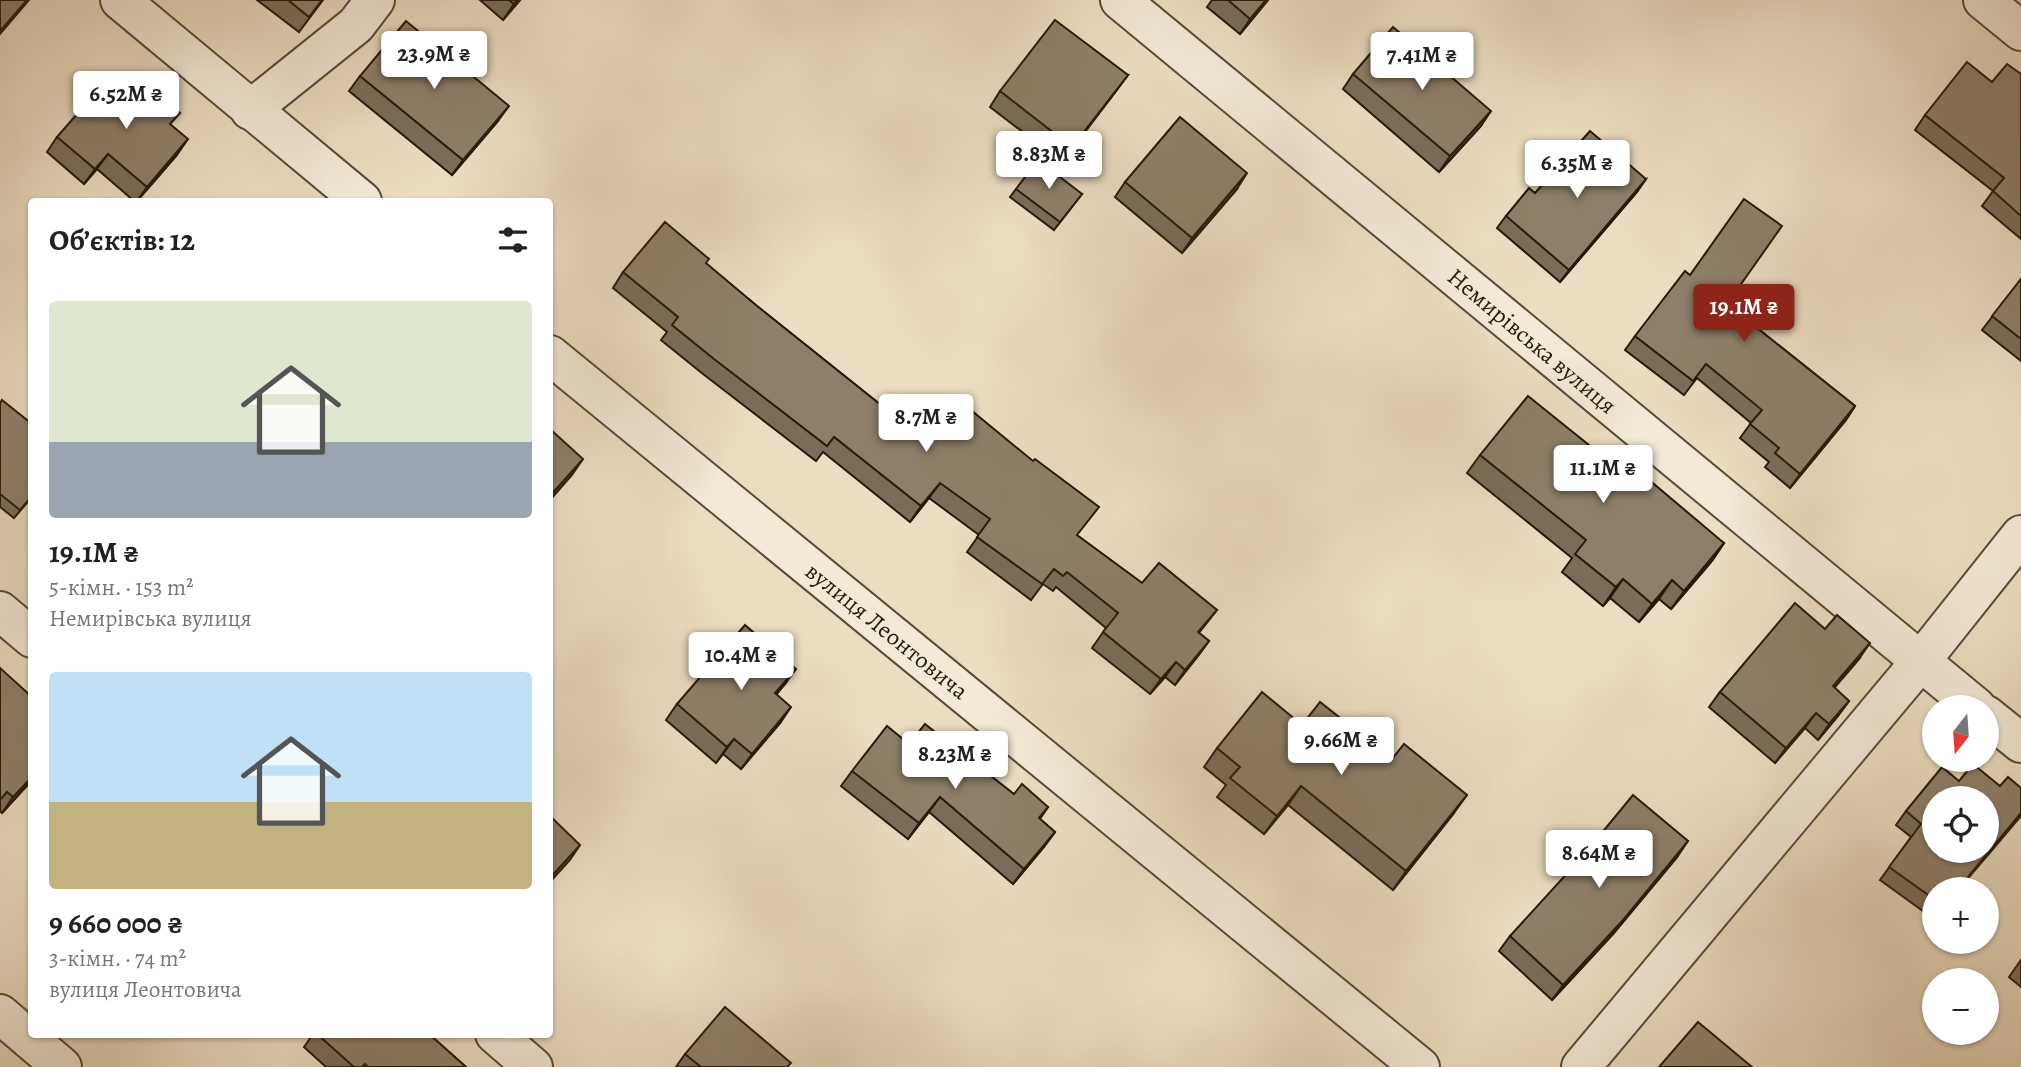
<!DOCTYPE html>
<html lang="uk">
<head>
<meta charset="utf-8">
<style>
  :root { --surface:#fff; --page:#f6f6f6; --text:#222; --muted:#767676; --accent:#8f2418 }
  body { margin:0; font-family:Alegreya,serif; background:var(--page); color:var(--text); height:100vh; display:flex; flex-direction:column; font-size:26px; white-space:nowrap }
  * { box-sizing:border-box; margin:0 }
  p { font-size:23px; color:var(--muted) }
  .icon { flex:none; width:38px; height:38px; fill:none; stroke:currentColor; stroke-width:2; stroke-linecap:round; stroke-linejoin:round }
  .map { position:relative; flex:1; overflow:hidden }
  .drawer { position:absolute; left:28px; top:198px; width:525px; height:840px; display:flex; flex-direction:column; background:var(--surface); border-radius:7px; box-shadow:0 2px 5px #0004 }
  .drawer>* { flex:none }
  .needle { width:46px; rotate:197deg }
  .tools { position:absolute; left:1922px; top:695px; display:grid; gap:14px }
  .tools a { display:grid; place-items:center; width:77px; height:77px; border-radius:50%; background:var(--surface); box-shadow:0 2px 5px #0004; font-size:35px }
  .price { position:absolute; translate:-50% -60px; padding:0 16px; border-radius:7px; background:#fff; color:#222; font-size:23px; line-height:46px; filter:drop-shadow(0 2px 4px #0008) }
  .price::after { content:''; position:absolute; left:50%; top:42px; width:21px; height:16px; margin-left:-10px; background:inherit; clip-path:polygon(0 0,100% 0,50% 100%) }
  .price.selected { background:var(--accent); color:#fff }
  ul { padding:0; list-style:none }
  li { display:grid; align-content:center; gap:14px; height:371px; padding:0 21px }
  li span { display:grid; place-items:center; height:217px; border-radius:7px; color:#555 }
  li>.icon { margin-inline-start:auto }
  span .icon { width:126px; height:126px; fill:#fffc; stroke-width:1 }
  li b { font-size:30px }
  h2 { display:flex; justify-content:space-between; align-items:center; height:84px; padding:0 21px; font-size:30px }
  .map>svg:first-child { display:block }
</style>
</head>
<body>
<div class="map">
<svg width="2021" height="1067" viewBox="0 0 2021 1067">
  <rect width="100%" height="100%" fill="#ebddc1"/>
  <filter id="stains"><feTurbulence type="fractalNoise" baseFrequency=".00286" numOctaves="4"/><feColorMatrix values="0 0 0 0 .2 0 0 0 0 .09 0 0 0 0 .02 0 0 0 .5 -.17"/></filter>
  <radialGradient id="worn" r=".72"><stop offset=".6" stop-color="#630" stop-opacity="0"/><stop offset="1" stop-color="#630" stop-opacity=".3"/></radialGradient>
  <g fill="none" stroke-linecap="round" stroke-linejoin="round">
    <g stroke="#584b38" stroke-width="42">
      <g id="street">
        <path d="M120,0L362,201"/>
        <path d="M1120,0L1976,707"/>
        <path d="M1983,0L2021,31"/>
        <path d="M250,110L356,25L375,0"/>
        <path d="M550,355L1420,1067"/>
        <path d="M0,611L32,638"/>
        <path d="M1986,715L2021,743"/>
        <path d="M0,1014L62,1067"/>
        <path d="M495,1034L533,1067"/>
        <path d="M1581,1067L1920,662L2021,535"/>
      </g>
    </g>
    <use href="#street" stroke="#f2e9d7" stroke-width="38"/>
  </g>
  <g fill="#796d5a" stroke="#271a0a" stroke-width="2">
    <path d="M257,0H323L299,32Z"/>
    <path d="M480,0H520L503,20Z"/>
    <path d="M1212,0H1268L1240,34L1207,7Z"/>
    <path d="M1353,74L1481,126L1439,172L1343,89Z"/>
    <path d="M2021,74V239L1982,206L1993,191L1915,130L1925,115L1992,82Z"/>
    <path d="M1128,75L1062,162L990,107L1000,91Z"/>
    <path d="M360,76L498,121L452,175L349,91Z"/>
    <path d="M171,125L177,155L137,201H134L97,169L84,184L47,152L57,137Z"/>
    <path d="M1646,179L1637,192L1560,282L1497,228L1506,216Z"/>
    <path d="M1125,182L1237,189L1182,253L1115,197Z"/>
    <path d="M1016,189L1082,194L1054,230L1010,197Z"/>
    <path d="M706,264L757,306L906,425L1078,536L1142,583L1217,610L1199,633L1209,641L1198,656L1175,685L1165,677L1150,694L1092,648L1106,628L1056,587L1053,591L1043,584L1031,600L967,552L979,535L929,498L910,522L823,452L816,461L703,374L661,340L667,332L613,288L623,272Z"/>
    <path d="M2021,279V361L1982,330Z"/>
    <path d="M1727,304L1855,406L1846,420L1790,488L1765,467L1769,462L1740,438L1751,423L1697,378L1684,395L1625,350L1635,336Z"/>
    <path d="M0,403L32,424V497L14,518L0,507Z"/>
    <path d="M1480,455L1635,482L1724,543L1712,561L1671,609L1659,599L1639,622L1610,598L1603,606L1562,572L1572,558L1467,473Z"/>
    <path d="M1859,659L1834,688L1849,701L1838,716L1818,740L1805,728L1775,763L1709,707L1720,692Z"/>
    <path d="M0,668L32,780L2,813L0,811Z"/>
    <path d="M785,684L777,694L781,722L741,769L723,754L716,763L666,720L677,704Z"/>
    <path d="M1302,725L1454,813L1393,890L1288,805L1264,834L1217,797L1226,785L1204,767L1217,748Z"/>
    <path d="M909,744L1014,794L1048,807L1040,819L1055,832L1044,847L1013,884L929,812L908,839L841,786L852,771Z"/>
    <path d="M1959,781L2000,786L1934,889V919L1880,880L1911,837L1896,825L1906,811Z"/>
    <path d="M1678,856L1613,934L1552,1000L1499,951L1510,936Z"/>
    <path d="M2021,960V987L2009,977Z"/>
    <path d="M313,1034H429L466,1067H326L304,1047Z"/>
    <path d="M685,1054L788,1067H676Z"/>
  </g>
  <g fill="#63594a" stroke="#271a0a" stroke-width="2">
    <path d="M27,0H29L0,34V31Z"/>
    <path d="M517,0H520L503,20L514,4Z"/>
    <path d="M1266,0H1268L1240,34L1250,19Z"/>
    <path d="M1128,75L1117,90L1062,162L1072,147Z"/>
    <path d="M509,106L498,121L452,175L463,160Z"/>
    <path d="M1491,111L1481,126L1439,172L1450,156Z"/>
    <path d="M188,139L177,155L137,201L147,187Z"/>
    <path d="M108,154L97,169L84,184L95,169Z"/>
    <path d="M1247,173L1237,189L1182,253L1192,238Z"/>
    <path d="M1646,179L1637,192L1560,282L1569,270Z"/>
    <path d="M1855,406L1846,420L1790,488L1800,474Z"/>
    <path d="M583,459L572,475L550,500V496Z"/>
    <path d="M940,483L929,498L910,522L921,506Z"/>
    <path d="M1724,543L1712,561L1671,609L1684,591Z"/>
    <path d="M1623,579L1610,598L1603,606L1616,587Z"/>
    <path d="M1672,580L1659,599L1639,622L1652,604Z"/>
    <path d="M1209,641L1198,656L1175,685L1185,670Z"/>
    <path d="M1870,643L1859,659L1822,702L1833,686Z"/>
    <path d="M1176,662L1165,677L1150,694L1161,679Z"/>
    <path d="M796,669L785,684L764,708L775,693Z"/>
    <path d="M1849,701L1838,716L1818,740L1829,724Z"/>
    <path d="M791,707L781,722L741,769L752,754Z"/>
    <path d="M1816,713L1805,728L1775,763L1786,748Z"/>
    <path d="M734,739L723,754L716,763L727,747Z"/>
    <path d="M32,777V780L2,813L13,797Z"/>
    <path d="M1301,786L1288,805L1264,834L1277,816Z"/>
    <path d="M1467,795L1454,813L1393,890L1406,871Z"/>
    <path d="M940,797L929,812L908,839L919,823Z"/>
    <path d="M2021,813V816L1959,889H1958Z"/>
    <path d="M1055,832L1044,847L1013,884L1024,869Z"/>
    <path d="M1688,841L1678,856L1613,934L1552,1000L1563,985Z"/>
    <path d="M580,845L570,860L550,882V878Z"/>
  </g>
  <g fill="#8d7f69" stroke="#271a0a" stroke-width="2" fill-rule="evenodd">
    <path d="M0,0H27L0,31Z"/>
    <path d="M288,0H322L309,17Z"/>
    <path d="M509,0H517L514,4Z"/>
    <path d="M1228,0H1266L1250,19Z"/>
    <path d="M1055,20L1128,75L1072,147L1000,91Z"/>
    <path d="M406,21L509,106L463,160L360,76Z"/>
    <path d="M1393,27L1491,111L1450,156L1353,74Z"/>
    <path d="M1967,62L1992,82L2007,64L2021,74V216L1993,191L2004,178L1925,115Z"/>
    <path d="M112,74L142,100L152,88L180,113L170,124L188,139L147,187L108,154L95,169L57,137Z"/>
    <path d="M1180,117L1247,173L1192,238L1125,182Z"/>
    <path d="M1590,131L1646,179L1569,270L1506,216L1529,188L1535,193Z"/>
    <path d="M1038,160L1082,194L1060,222L1016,189Z"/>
    <path d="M1744,199L1782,226L1727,304L1855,406L1800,474L1775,453L1779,448L1750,424L1762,410L1706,364L1693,381L1635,336L1685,271L1690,275Z"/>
    <path d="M665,222L709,259L706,263L757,306L906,425L922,404L945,423L961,402L1033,461L1035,459L1099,507L1077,535L1142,583L1159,563L1217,610L1198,632L1209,641L1185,670L1176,662L1161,679L1103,632L1118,613L1067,572L1063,576L1054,569L1042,584L977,537L990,519L940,483L921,506L834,437L827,446L714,359L672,325L678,317L623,272Z"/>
    <path d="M2021,279V339L1992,316Z"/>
    <path d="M1528,396L1635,482L1642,474L1724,543L1684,591L1672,580L1652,604L1623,579L1616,587L1575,554L1586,540L1480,455Z"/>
    <path d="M2,400L32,424V496L20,510L0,494V403Z"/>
    <path d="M550,429L583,459L550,496Z"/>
    <path d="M1795,603L1825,629L1837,615L1870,643L1833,686L1849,701L1829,724L1816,713L1786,748L1720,692Z"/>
    <path d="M745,625L796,669L775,693L791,707L752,754L734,739L727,747L677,704Z"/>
    <path d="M0,668L32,697V777L13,797L7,792L0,800Z"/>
    <path d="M1262,692L1302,725L1320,702L1392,759L1404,744L1467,795L1406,871L1301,786L1277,816L1230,778L1240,767L1217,748Z"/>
    <path d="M925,724L1014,794L1022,784L1048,807L1039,818L1055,832L1024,869L940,797L919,823L852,771L887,726L909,744Z"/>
    <path d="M1973,764L2000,786L2008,777L2021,788V813L1958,889H1934V899L1889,867L1921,824L1906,811L1942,767L1959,781ZM1934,798H1986V850H1934Z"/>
    <path d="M1633,795L1688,841L1624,919L1563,985L1510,936L1582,857Z"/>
    <path d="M550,816L580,845L550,878Z"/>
    <path d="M725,1007L791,1063L787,1067H701L685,1054Z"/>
    <path d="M1698,1022L1752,1067H1659Z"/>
    <path d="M317,1034H429L466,1067H368L365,1064L362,1067H354Z"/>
  </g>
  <g text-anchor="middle" stroke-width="5" stroke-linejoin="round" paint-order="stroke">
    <g font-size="24" fill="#271a0a" stroke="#f2e9d7">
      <text transform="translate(1532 341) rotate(40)" y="8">Немирівська вулиця</text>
      <text transform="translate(887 631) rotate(39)" y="8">вулиця Леонтовича</text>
    </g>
  </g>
  <rect width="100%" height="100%" filter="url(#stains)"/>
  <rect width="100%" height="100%" fill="url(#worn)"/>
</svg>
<div class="tools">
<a><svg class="needle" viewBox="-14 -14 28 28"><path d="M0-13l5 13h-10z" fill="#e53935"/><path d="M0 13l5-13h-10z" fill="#767676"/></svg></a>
<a><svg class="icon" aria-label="locate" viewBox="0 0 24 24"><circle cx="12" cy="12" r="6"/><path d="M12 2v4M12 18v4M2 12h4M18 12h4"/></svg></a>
<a>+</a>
<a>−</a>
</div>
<b class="price" style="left:434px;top:91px">23.9M ₴</b>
<b class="price" style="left:1422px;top:92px">7.41M ₴</b>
<b class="price" style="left:126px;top:131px">6.52M ₴</b>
<b class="price" style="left:1049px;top:191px">8.83M ₴</b>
<b class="price" style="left:1577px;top:200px">6.35M ₴</b>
<b class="price selected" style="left:1744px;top:344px">19.1M ₴</b>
<b class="price" style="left:926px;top:454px">8.7M ₴</b>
<b class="price" style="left:1603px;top:505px">11.1M ₴</b>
<b class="price" style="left:741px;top:692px">10.4M ₴</b>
<b class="price" style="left:1341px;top:777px">9.66M ₴</b>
<b class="price" style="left:955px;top:791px">8.23M ₴</b>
<b class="price" style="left:1599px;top:890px">8.64M ₴</b>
<section class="drawer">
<h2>Об’єктів: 12<svg class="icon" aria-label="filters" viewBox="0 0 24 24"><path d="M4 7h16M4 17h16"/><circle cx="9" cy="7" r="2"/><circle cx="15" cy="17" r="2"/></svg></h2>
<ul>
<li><span style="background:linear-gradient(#dfe7d0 65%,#9aa5b1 0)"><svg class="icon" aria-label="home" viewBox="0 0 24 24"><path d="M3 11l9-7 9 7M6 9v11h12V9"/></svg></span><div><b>19.1M ₴</b><p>5-кімн. · 153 m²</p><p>Немирівська вулиця</p></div></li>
<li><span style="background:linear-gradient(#bfe0f5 60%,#c2b280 0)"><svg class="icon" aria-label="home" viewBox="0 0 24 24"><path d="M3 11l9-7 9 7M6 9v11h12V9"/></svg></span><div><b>9 660 000 ₴</b><p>3-кімн. · 74 m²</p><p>вулиця Леонтовича</p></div></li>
</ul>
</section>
</div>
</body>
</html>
